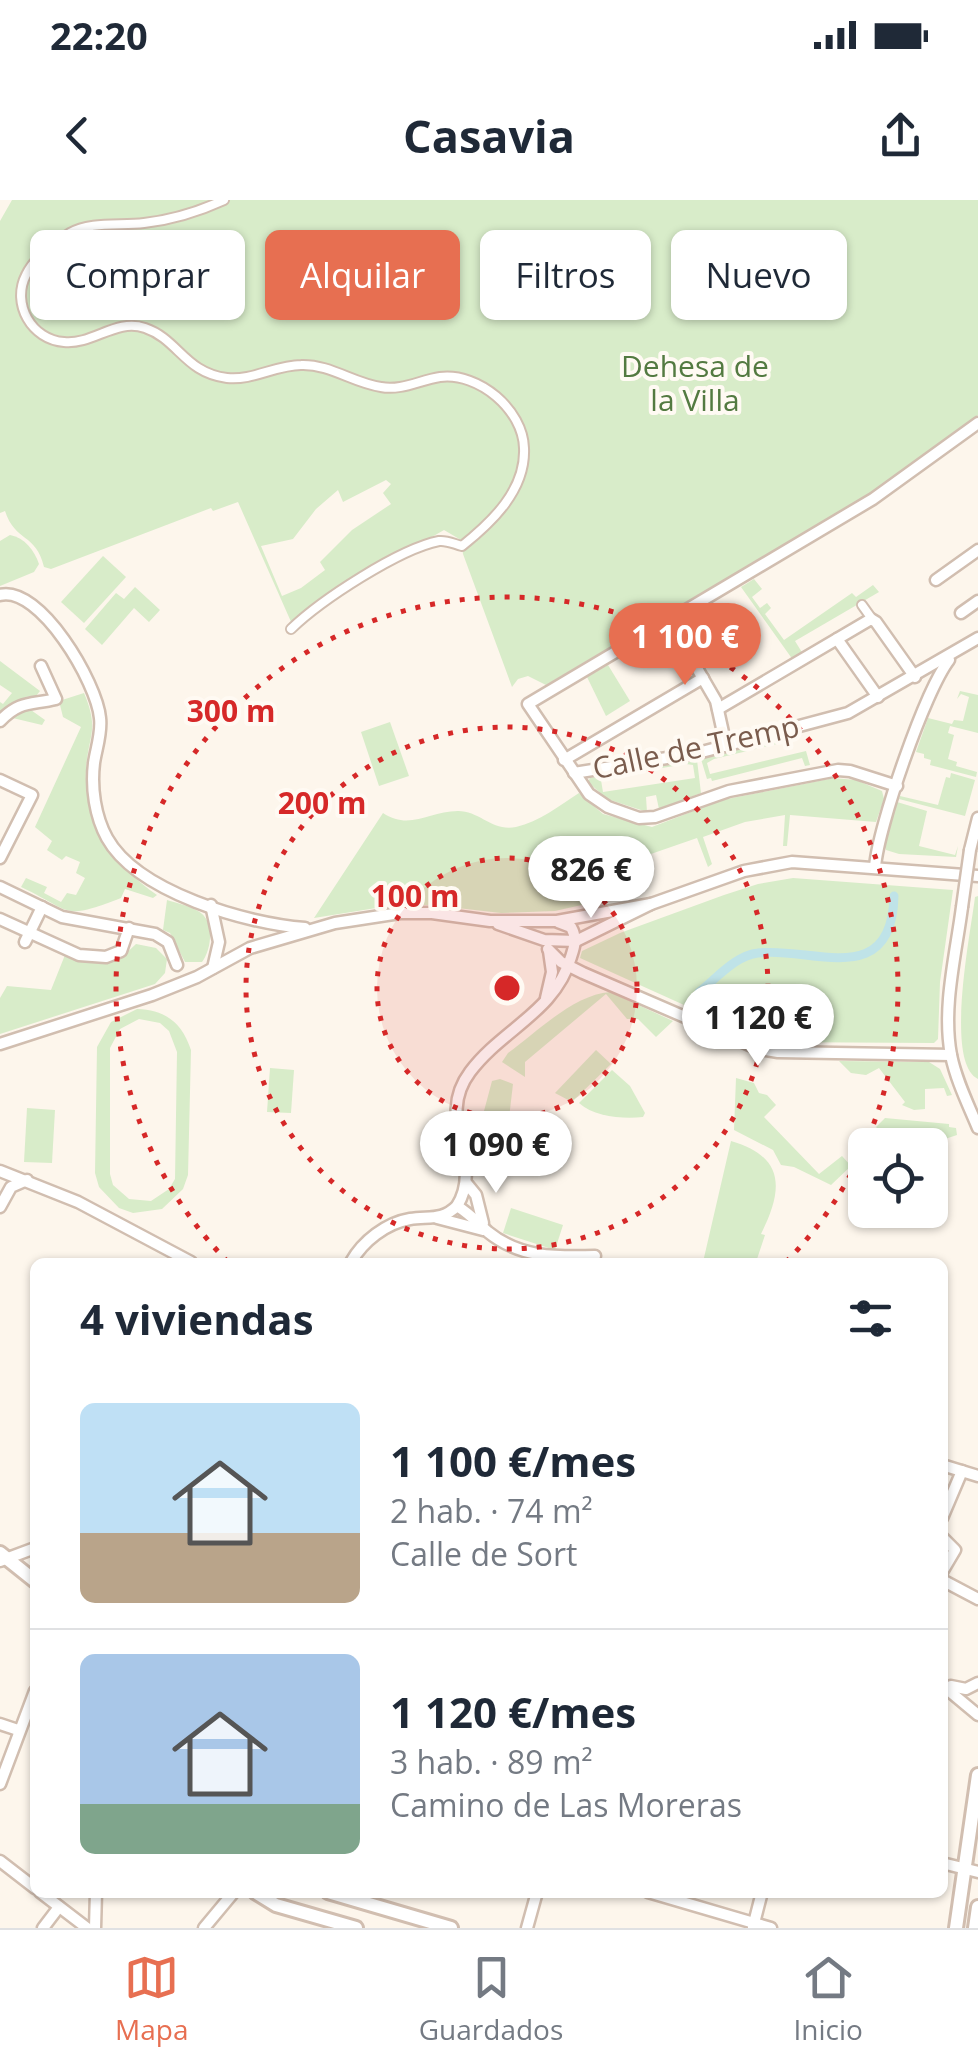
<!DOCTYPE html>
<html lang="es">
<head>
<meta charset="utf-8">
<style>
  :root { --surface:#fff; --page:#f6f6f7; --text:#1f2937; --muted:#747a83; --line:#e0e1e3; --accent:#e76f51 }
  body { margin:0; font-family:"Open Sans",sans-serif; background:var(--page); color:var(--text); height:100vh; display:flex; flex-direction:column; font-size:38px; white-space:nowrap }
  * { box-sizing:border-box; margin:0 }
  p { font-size:32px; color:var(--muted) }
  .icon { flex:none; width:55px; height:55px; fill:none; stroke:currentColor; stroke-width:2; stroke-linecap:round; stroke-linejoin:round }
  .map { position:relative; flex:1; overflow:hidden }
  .sheet { position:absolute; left:30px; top:1058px; width:918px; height:640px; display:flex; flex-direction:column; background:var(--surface); border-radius:15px; box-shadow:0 2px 8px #0004 }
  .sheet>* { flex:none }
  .top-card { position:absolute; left:30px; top:30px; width:920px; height:90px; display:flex; gap:20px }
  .buttons { position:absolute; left:848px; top:928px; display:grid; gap:20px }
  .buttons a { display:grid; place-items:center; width:100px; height:100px; border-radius:15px; background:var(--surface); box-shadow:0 2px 8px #0004; font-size:50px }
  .price { position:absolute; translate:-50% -85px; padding:0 22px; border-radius:35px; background:#fff; color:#222; font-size:32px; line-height:65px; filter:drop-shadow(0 2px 5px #0008) }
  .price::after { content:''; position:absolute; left:50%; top:60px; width:30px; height:22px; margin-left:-15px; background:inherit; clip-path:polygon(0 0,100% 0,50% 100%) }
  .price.on { background:var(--accent); color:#fff }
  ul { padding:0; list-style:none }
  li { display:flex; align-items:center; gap:30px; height:250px; padding:0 50px }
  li+li { border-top:2px solid var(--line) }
  li span { display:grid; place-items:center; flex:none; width:280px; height:200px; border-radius:15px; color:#555 }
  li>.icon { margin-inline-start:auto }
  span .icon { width:120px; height:120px; fill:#fffc; stroke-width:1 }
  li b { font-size:42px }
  h2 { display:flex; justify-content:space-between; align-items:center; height:120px; padding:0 50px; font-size:42px }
  .tag { padding:0 35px; border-radius:15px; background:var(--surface); box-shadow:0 2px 8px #0004; font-size:35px; line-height:90px }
  .tag.on { background:var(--accent); color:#fff }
  .status { display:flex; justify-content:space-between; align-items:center; height:70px; padding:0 50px; background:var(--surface); direction:ltr }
  .status svg { height:28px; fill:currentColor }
  header { display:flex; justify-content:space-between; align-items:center; height:130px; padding:0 50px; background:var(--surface); font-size:45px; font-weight:700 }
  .menu { display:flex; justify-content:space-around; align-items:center; height:140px; border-top:2px solid var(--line); background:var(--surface); font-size:28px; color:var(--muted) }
  .menu a { display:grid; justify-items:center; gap:5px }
  .menu .on { color:var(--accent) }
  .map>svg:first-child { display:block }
</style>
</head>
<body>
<div class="status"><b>22:20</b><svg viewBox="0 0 49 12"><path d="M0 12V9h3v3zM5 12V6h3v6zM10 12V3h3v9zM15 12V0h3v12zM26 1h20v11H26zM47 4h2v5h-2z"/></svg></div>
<header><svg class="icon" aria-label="back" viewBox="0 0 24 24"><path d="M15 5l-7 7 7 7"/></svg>Casavia<svg class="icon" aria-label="share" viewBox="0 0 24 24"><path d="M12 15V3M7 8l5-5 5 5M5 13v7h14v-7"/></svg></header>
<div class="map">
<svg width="978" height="1728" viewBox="0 0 978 1728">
  <rect width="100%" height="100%" fill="#fdf6ec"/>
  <g fill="#d8ecc9" fill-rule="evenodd">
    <path d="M12,0H978V215L872,292L546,485L528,476L518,479L512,487L463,354L461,340L444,330L322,400L292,424L238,302L213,311L211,308L51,369L44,367C36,333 15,342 5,311L0,313V21ZM386,280L391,284L383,293L391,304L352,330L320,362L325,370L301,388L282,396L261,346L293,339L316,309L338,290L343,302Z"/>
    <path d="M10,335C25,338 34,350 39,364L34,372L0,386V341Z"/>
    <path d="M103,356L126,377L84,423L61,402Z"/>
    <path d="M754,379L762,389L752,397L760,408L767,403L771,408L765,414L784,440L852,393L856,397L873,385L879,392L795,441L803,454L793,460L741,387Z"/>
    <path d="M135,387L160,410L149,422L134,408L102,445L85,429L116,393L124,399Z"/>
    <path d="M0,461L40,491L36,496L25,497L21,503L45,520L42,525L0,515V502L3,504L12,493L0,485Z"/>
    <path d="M608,465L630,501L606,516L587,477Z"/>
    <path d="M960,491L978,495V533L950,526L948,533L954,535L948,559L957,562L956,566L977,572L976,577L930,565L931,560L924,558V554L916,552L928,518L952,524L954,520L963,521L969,497L961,494L957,499Z"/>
    <path d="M84,493C100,531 88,534 86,570C83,624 115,666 157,695L153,698L125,689L121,698C61,721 74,712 21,687L26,678L47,687L44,693L61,702L67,693L76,695L85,678L76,673L80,662L66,656L62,660L47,650L52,641L35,627L81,527L63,517L59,501Z"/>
    <path d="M390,522L409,576L379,586L361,532Z"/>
    <path d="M799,534L798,539L714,559L707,563L710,574L806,551L810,565L805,566L802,558L712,581L711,578L707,579L701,559Z"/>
    <path d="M697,560L701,593L659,609L656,595L646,597L647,612L607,599L588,582L590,578ZM686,564L693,565L695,578L603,592L601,580L608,577Z"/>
    <path d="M951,573L975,580L965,616L899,599L900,596L938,605L946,577L950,578Z"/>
    <path d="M834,578L856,580L882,591L884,599L876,622L790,615L787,646H783L785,615L745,622L703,637L712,664L708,667L697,638L622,664L635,693L555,711L501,713L431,705H395L314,718L383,613C410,631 429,611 458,611C480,611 493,632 516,627C539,622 560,605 579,593L603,614L652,627L722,600Z"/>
    <path d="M897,602L927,611L919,646L955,655L958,646L956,657L899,654L886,650L883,641Z"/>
    <path d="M793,678L953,690L940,782L938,839L934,843L766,842L580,758L582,751L620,733L724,695L758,684Z"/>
    <path d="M978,696V879C944,863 971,731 975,697Z"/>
    <path d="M167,700C177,703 189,706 198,711C215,720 212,749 202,762H185L170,733L163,730Z"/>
    <path d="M136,744L156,748L167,759L165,773L155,784L0,834V798L7,786L51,790L65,755L118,761Z"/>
    <path d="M610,792L673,821L656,837L638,819H627L606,794L525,862V877L502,862L508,853C537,832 573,795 610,792Z"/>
    <path d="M137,809C166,810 182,823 191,850L188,975L183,989L162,1009L133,1013L119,1008L99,987L95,973L97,847L111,822ZM139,819L160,823L169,831L177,852L175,979L169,989L151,1001L129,999L113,985L110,974V848L120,829Z"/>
    <path d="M596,850L611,864L572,902L555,893Z"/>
    <path d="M839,861L929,862L940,869L952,895L947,896L944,888L925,889V909L914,910L902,905L905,902L879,868L866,875L851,873Z"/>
    <path d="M270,868L294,870L291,913L267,912Z"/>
    <path d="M612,870L630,886L645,913L643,917C623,919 594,917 579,903Z"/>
    <path d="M736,878L754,883L759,893L767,895L776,905L764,917L819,974L842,956L851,966L831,985L794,967L781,965L773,950L734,930Z"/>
    <path d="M500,879L513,884L507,935L495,927L484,911L492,881Z"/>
    <path d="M27,908L55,910L52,963L24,962Z"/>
    <path d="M885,918L949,924V927L956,928L957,935L927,945H894L876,927Z"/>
    <path d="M731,941C786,957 783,990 761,1034L765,1035L756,1062H703Z"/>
    <path d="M511,1008L563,1025L555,1050L503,1033Z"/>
  </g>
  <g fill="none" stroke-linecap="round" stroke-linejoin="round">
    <path stroke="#bfe3e8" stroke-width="9" d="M699,792C716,779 736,755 758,753C811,746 892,791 894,696"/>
    <g stroke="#d1beb0" stroke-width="12">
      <g id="pedestrian">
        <path d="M224,0C200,11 170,20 144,23C121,26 90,21 70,33C54,43 34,58 26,75C11,104 32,140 64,142C93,145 116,118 145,128C178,139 185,173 227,178C252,181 276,165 301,165C330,164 353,183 381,187C401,191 420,180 440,177C479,172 523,210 524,248C526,290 492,322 462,346C454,344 447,340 439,341C399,349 321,400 291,429"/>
        <path d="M862,405L872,419"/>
      </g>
    </g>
    <g stroke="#d1beb0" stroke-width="15">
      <g id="minor">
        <path d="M936,380L978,350"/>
        <path d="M0,395C40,385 97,483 100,518C102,533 96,549 94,563C91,588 95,616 107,638C137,692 247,724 305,728"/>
        <path d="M961,413L978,401"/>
        <path d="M669,420L716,501L726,546"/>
        <path d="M837,439L878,497"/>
        <path d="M718,509L871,419L876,422L915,477"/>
        <path d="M0,521C20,500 31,505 56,499L41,466"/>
        <path d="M564,560L703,478"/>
        <path d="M574,573L698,553L848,513L978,438"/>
        <path d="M0,580L32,595L0,658"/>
        <path d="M897,586L850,571L838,570L729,591L655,617L639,618L608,607L589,594L528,504L873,299L978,223"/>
        <path d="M970,650L978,618"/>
        <path d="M875,667C878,627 925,491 949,460"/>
        <path d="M0,687L62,717L155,734L168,742L177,765"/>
        <path d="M211,705L219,742L213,768"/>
        <path d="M962,707C956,754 942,807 951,855C956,880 968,904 978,928"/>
        <path d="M0,719L79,755L106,757L121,751L129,728"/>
        <path d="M498,724L544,740L576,741L651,704L744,671L792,662L978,676"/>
        <path d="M25,742L42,707"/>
        <path d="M548,749L561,762L583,773L759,849L778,852L951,855"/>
        <path d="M546,798L552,772L549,751"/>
        <path d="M0,844L152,795L197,777L250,748L335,723L400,713H432L490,721H557L651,704"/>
        <path d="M0,971L78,1002L191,1062"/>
        <path d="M467,984L476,995L483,1023"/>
        <path d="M457,1006C470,1014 478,1023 488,1032C520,1058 555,1057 595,1056"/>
        <path d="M0,1007L11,987L27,980"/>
        <path d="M437,1018L483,1030"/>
        <path d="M351,1062C363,1041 386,1023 410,1019C429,1016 442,1021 457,1006C485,961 434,920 470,872C502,829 555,812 571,757C575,745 577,738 571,727L558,722"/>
        <path d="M942,1265L978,1276"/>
        <path d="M942,1318L962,1271"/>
        <path d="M942,1337L955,1350L942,1372"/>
        <path d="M0,1361L35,1348"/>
        <path d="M942,1380L978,1399"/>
        <path d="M942,1485L978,1515"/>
        <path d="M951,1486L966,1489L978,1483"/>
        <path d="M0,1524L18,1530"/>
        <path d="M0,1584L35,1491"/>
        <path d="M0,1661L35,1688"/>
        <path d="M942,1663L978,1672"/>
        <path d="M40,1692L87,1728"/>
        <path d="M648,1692L771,1728"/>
        <path d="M753,1727L762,1692"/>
        <path d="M43,1728L59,1707"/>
        <path d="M95,1728L96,1692"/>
        <path d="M204,1728L234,1692"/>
        <path d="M527,1728L537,1692"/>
      </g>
    </g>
    <g stroke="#d1beb0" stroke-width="18">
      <g id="tertiary">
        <path d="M0,1353L35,1381"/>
        <path d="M255,1692L276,1705L356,1728"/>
        <path d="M328,1692L451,1728"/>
        <path d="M956,1728L978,1575"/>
        <path d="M975,1728L978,1707"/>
      </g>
    </g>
    <use href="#pedestrian" stroke="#fff" stroke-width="8"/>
    <use href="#minor" stroke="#fff" stroke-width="10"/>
    <use href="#tertiary" stroke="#fff" stroke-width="12"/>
    <g stroke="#d1beb0" stroke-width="15" stroke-linecap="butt">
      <path id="minor-bridge" d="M962,707L970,650"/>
    </g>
    <use href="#minor-bridge" stroke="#fff" stroke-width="10"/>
  </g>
  <circle cx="507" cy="788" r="130" fill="#d62828" fill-opacity=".12"/>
  <g fill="none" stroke="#d62828" stroke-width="5" stroke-dasharray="5 10">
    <circle cx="507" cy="788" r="130"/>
    <circle cx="507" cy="788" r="261"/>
    <path d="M228 1062A391 391 0 1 1 786 1062"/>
  </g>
  <g text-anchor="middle" stroke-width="8" stroke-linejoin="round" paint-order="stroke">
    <g font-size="30" fill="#537a41" stroke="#fffaf3">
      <text x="695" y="177">Dehesa de<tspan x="695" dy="34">la Villa</tspan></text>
    </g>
    <g font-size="30" fill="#7a5c4d" stroke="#fffaf3">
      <text transform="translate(696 548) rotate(-12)" y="10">Calle de Tremp</text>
    </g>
  </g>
  <circle cx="507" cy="788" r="15" fill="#d62828" stroke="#fffaf3" stroke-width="5"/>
  <g font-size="30" text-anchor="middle" font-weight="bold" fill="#d62828" stroke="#fffaf3" stroke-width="8" stroke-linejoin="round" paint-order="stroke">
    <text x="231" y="522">300 m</text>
    <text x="322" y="614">200 m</text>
    <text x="415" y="707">100 m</text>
  </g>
</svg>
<div class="buttons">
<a><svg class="icon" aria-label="locate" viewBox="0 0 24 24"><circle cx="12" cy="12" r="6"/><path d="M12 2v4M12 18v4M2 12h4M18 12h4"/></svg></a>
</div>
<b class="price on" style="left:685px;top:488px">1 100 €</b>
<b class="price" style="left:591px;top:721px">826 €</b>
<b class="price" style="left:758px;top:869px">1 120 €</b>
<b class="price" style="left:496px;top:996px">1 090 €</b>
<div class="top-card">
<a class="tag">Comprar</a>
<a class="tag on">Alquilar</a>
<a class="tag">Filtros</a>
<a class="tag">Nuevo</a>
</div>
<section class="sheet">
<h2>4 viviendas<svg class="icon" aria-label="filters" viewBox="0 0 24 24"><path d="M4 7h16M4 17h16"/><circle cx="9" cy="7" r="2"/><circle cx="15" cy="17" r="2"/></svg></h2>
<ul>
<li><span style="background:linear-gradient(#bfe0f5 65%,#b9a48a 0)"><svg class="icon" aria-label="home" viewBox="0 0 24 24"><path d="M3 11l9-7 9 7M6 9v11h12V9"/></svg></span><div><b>1 100 €/mes</b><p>2 hab. · 74 m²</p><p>Calle de Sort</p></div></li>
<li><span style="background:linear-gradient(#a9c7e8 75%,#7fa58c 0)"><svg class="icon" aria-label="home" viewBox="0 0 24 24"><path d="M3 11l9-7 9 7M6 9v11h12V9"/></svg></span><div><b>1 120 €/mes</b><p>3 hab. · 89 m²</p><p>Camino de Las Moreras</p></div></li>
</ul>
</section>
</div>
<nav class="menu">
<a class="on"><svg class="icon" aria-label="map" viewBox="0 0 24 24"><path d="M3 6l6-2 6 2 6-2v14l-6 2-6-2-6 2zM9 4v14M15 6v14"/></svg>Mapa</a>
<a><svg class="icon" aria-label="saved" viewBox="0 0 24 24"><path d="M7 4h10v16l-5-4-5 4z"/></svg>Guardados</a>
<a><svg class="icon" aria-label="home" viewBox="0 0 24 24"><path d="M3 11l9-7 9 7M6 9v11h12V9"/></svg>Inicio</a>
</nav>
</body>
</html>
